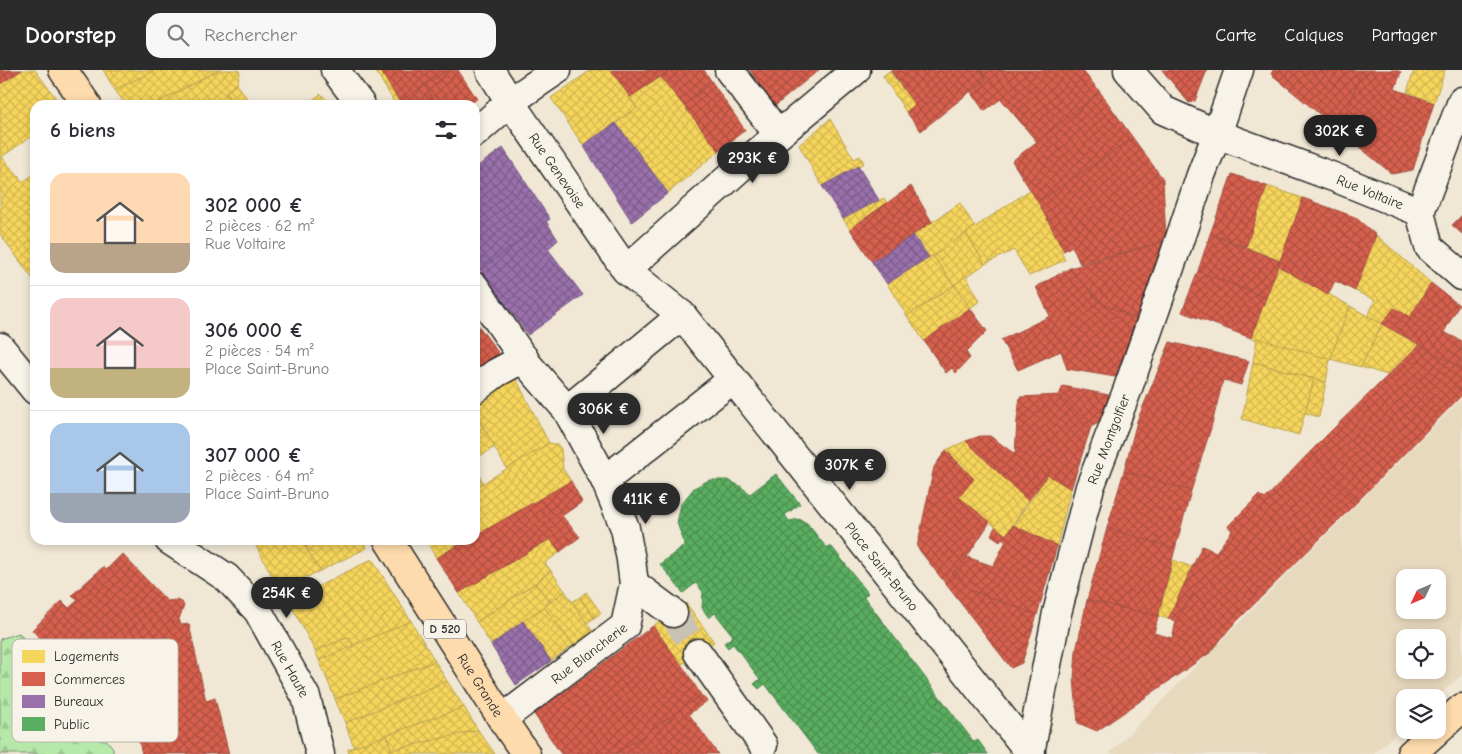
<!DOCTYPE html>
<html lang="fr">
<head>
<meta charset="utf-8">
<style>
  :root { --surface:#fff; --page:#f7f7f7; --text:#2b2b33; --muted:#7c7c81; --line:#e1e1e2; --accent:#2b2b2b }
  body { margin:0; font-family:"Comic Neue",sans-serif; background:var(--page); color:var(--text); height:100vh; display:flex; flex-direction:column; font-size:19px; white-space:nowrap }
  * { box-sizing:border-box; margin:0 }
  p { font-size:16px; color:var(--muted) }
  .icon { flex:none; width:28px; height:28px; fill:none; stroke:currentColor; stroke-width:2; stroke-linecap:round; stroke-linejoin:round }
  .map { position:relative; flex:1; overflow:hidden }
  .details { position:absolute; left:30px; top:30px; width:450px; height:445px; display:flex; flex-direction:column; background:var(--surface); border-radius:15px; box-shadow:0 2px 8px #0003 }
  .details>* { flex:none }
  .needle { width:32px; rotate:226deg }
  .buttons { position:absolute; left:1396px; top:499px; display:grid; gap:10px }
  .buttons a { display:grid; place-items:center; width:50px; height:50px; border-radius:10px; background:var(--surface); box-shadow:0 2px 8px #0003; font-size:25px }
  .price { position:absolute; translate:-50% -42px; padding:0 11px; border-radius:18px; background:var(--accent); color:#fff; font-size:16px; line-height:32px; filter:drop-shadow(0 1px 2px #0008) }
  .price::after { content:''; position:absolute; left:50%; top:30px; width:15px; height:11px; margin-left:-8px; background:inherit; clip-path:polygon(0 0,100% 0,50% 100%) }
  .price.current { background:#222; color:#fff }
  ul { padding:0; list-style:none }
  li { display:flex; align-items:center; gap:15px; height:125px; padding:0 20px }
  li+li { border-top:1px solid var(--line) }
  li span { display:grid; place-items:center; flex:none; width:140px; height:100px; border-radius:15px; color:#555 }
  li>.icon { margin-inline-start:auto }
  span .icon { width:60px; height:60px; fill:#fffc; stroke-width:1 }
  li b { font-size:21px }
  h2 { display:flex; justify-content:space-between; align-items:center; height:60px; padding:0 20px; font-size:21px }
  header { display:flex; align-items:center; gap:30px; box-sizing:border-box; height:70px; padding:0 25px; background:var(--accent); color:#fff }
  header strong { font-size:24px }
  nav { display:flex; gap:28px; margin-inline-start:auto; font-size:18px }
  .search { width:350px; height:45px; background:var(--page); display:flex; align-items:center; gap:12px; box-sizing:border-box; padding:0 18px; border-radius:15px; color:var(--muted); font-size:19px }
  .map>svg:first-child { display:block }
</style>
</head>
<body>
<header>
<strong>Doorstep</strong>
<div class="search"><svg class="icon" aria-label="search" viewBox="0 0 24 24"><circle cx="10" cy="10" r="6"/><path d="M15 15l6 6"/></svg>Rechercher</div>
<nav><a>Carte</a><a>Calques</a><a>Partager</a></nav>
</header>
<div class="map">
<svg width="1462" height="684" viewBox="0 0 1462 684">
  <defs>
    <pattern id="forest-firs" width="22" height="20" patternUnits="userSpaceOnUse" patternTransform="scale(1.25)"><rect width="22" height="20" fill="#b6e9a9"/><path d="M5 1l3.5 6h-7zM16 11l3.5 6h-7z" fill="#9dc892"/></pattern>
    <pattern id="homes-cross-hatch" width="8" height="8" patternUnits="userSpaceOnUse" patternTransform="scale(1.25)"><rect width="8" height="8" fill="#f6d55c"/><path d="M0 0l8 8M0 8l8-8" fill="none" stroke="#d3b750"/></pattern>
    <pattern id="shops-cross-hatch" width="8" height="8" patternUnits="userSpaceOnUse" patternTransform="scale(1.25)"><rect width="8" height="8" fill="#d6604d"/><path d="M0 0l8 8M0 8l8-8" fill="none" stroke="#ae4f40"/></pattern>
    <pattern id="offices-cross-hatch" width="8" height="8" patternUnits="userSpaceOnUse" patternTransform="scale(1.25)"><rect width="8" height="8" fill="#9970ab"/><path d="M0 0l8 8M0 8l8-8" fill="none" stroke="#7d5c8b"/></pattern>
    <pattern id="public-cross-hatch" width="8" height="8" patternUnits="userSpaceOnUse" patternTransform="scale(1.25)"><rect width="8" height="8" fill="#5aae61"/><path d="M0 0l8 8M0 8l8-8" fill="none" stroke="#4b8e50"/></pattern>
  </defs>
  <rect width="100%" height="100%" fill="#f0e7d5"/>
  <filter id="ink" filterUnits="userSpaceOnUse"><feTurbulence type="fractalNoise" baseFrequency=".02" numOctaves="2"/><feDisplacementMap in="SourceGraphic" scale="10" xChannelSelector="R" yChannelSelector="G"/><feConvolveMatrix kernelMatrix="1 2 1 2 8 2 1 2 1" color-interpolation-filters="sRGB"/></filter>
  <g filter="url(#ink)">
    <path fill="#e7d9be" fill-rule="evenodd" d="M1462,328V605L1437,627L1405,628V655L1373,684H1109ZM1405,508H1438V540H1405ZM1405,568H1438V600H1405Z"/>
    <path fill="url(#forest-firs)" stroke="#708a6a" d="M19,563L113,678V684H0V569Z"/>
    <g fill="url(#homes-cross-hatch)" stroke="#b9a24d">
      <path d="M22,0H35L61,35H35V64L0,88V14Z"/>
      <path d="M103,0H155L115,20Z"/>
      <path d="M155,0H219L153,35H126L115,20Z"/>
      <path d="M219,0H239L240,4L237,14L225,22L234,35H153Z"/>
      <path d="M375,0H380L401,35H396Z"/>
      <path d="M591,0H611L637,38L583,75L551,28Z"/>
      <path d="M1414,0H1445L1434,33L1407,22Z"/>
      <path d="M889,1L915,35L906,42L883,6Z"/>
      <path d="M661,7L719,81L668,123L616,53L637,38L630,27Z"/>
      <path d="M237,14L248,30L241,35H234L225,22Z"/>
      <path d="M321,24L331,35H305Z"/>
      <path d="M830,49L854,89L860,86L864,93L822,116L799,75Z"/>
      <path d="M2,87L23,112L35,103V212L0,164V88Z"/>
      <path d="M1267,116L1303,128L1280,191L1246,177Z"/>
      <path d="M1030,120L1038,132L1064,181L1061,182L1065,190L1029,206L1014,180L985,194L966,163Z"/>
      <path d="M884,128L887,133L850,159L843,149Z"/>
      <path d="M960,133L975,157L933,186L929,187L913,165Z"/>
      <path d="M966,163L985,194L954,215L933,186Z"/>
      <path d="M1376,165L1431,213L1410,247L1394,238L1382,254L1368,246L1375,230L1355,221Z"/>
      <path d="M933,186L954,215L907,246L887,214L929,187Z"/>
      <path d="M1278,196L1350,236L1330,289L1251,268Z"/>
      <path d="M966,206L980,231L970,238L954,215Z"/>
      <path d="M954,215L970,238L924,271L907,246Z"/>
      <path d="M1350,236L1382,254L1361,297L1330,289Z"/>
      <path d="M1382,254L1419,275L1387,305L1361,297Z"/>
      <path d="M1257,268L1330,289L1326,312L1253,292Z"/>
      <path d="M1253,292L1314,309L1299,365L1242,349Z"/>
      <path d="M513,303L549,373L507,399L475,344V331Z"/>
      <path d="M1314,309L1326,312L1319,347L1305,343Z"/>
      <path d="M475,344L495,377L475,389Z"/>
      <path d="M966,371L1028,431L1006,465L959,427L974,409L946,380Z"/>
      <path d="M549,373L558,375L561,379L563,399L571,411L475,466V418Z"/>
      <path d="M475,399L483,412L475,418Z"/>
      <path d="M1048,405L1071,419L1057,476L1013,455Z"/>
      <path d="M550,469L560,482L545,493L551,501L535,513L477,552L459,523Z"/>
      <path d="M253,470H301L320,501L279,519Z"/>
      <path d="M315,470H362L367,478L320,501L305,476Z"/>
      <path d="M426,470H467L436,488Z"/>
      <path d="M372,489L411,551L353,576L349,567L315,581L289,531Z"/>
      <path d="M1173,490L1192,497L1168,549L1158,546Z"/>
      <path d="M551,501L565,521L550,532L535,513Z"/>
      <path d="M535,513L550,532L491,575L477,552Z"/>
      <path d="M565,521L593,562L573,575L544,537Z"/>
      <path d="M586,522L601,543L594,548L580,527Z"/>
      <path d="M580,527L594,548L587,553L572,532Z"/>
      <path d="M686,533L714,572L681,595L653,556Z"/>
      <path d="M544,537L573,575L551,591L523,551Z"/>
      <path d="M411,551L435,591L335,629L319,590Z"/>
      <path d="M349,567L353,576L319,590L315,581Z"/>
      <path d="M435,591L447,611L345,653L335,629Z"/>
      <path d="M447,611L464,637L354,677L345,653Z"/>
      <path d="M464,637L478,660L391,680L387,665Z"/>
      <path d="M478,660L495,684H349L348,679L387,665L391,680Z"/>
    </g>
    <g fill="url(#shops-cross-hatch)" stroke="#a35043">
      <path d="M0,0H22L0,14Z"/>
      <path d="M380,0H448L400,32Z"/>
      <path d="M448,0H458L477,29L468,35H436L425,15Z"/>
      <path d="M611,0H671L630,27Z"/>
      <path d="M671,0H704L712,12L684,36L661,7Z"/>
      <path d="M750,0H794L804,12L775,36Z"/>
      <path d="M794,0H819L804,12Z"/>
      <path d="M890,0H980L986,9L921,61L906,42L915,35Z"/>
      <path d="M980,0H1082L1100,22L1037,72L1001,29L984,41L971,22L986,9Z"/>
      <path d="M1162,0H1207L1195,31L1189,33Z"/>
      <path d="M1273,0H1362L1340,61L1271,4Z"/>
      <path d="M1362,0H1395L1401,2L1395,19L1434,33L1413,100L1392,104L1340,61Z"/>
      <path d="M712,12L745,60L719,81L684,36Z"/>
      <path d="M425,15L436,35H401L400,32Z"/>
      <path d="M1100,22L1133,68L1038,132L1012,91Z"/>
      <path d="M1133,68L1163,109L1166,171L1080,194L1072,176L1064,181L1038,132Z"/>
      <path d="M1232,104L1267,116L1246,177L1210,164Z"/>
      <path d="M911,116L932,152L872,192L850,159Z"/>
      <path d="M1303,128L1355,147L1376,165L1355,221L1335,211L1328,225L1278,196Z"/>
      <path d="M1462,145V164L1452,155Z"/>
      <path d="M1210,164L1280,191L1266,228L1198,201Z"/>
      <path d="M1166,171L1137,249L1099,232L1070,198Z"/>
      <path d="M1070,198L1099,232L1137,249L1115,307L1067,299L1061,281L1018,300L1001,270L1050,246L1036,217Z"/>
      <path d="M1198,201L1266,228L1251,268L1182,242Z"/>
      <path d="M1431,213L1459,235L1444,262L1462,271V298L1382,254L1394,238L1410,247Z"/>
      <path d="M970,238L987,261L966,282L970,288L956,303L952,298L946,303L924,271Z"/>
      <path d="M475,251L500,285L475,304Z"/>
      <path d="M1170,272L1249,291L1241,315L1223,310L1211,358L1191,421L1124,401L1137,351Z"/>
      <path d="M1419,275L1462,298V325L1384,404L1336,356Z"/>
      <path d="M1063,316L1109,325L1100,352L1091,357L1059,325Z"/>
      <path d="M1059,325L1091,357L1071,419L1048,405L1028,431L966,371L980,366H990L1015,384L1017,350L1020,327Z"/>
      <path d="M1336,356L1384,404L1357,432L1310,382Z"/>
      <path d="M946,380L974,409L959,427L990,452L967,487L945,513L917,477L934,397Z"/>
      <path d="M1310,382L1357,432L1229,559L1193,524L1176,551L1168,549L1202,476L1216,482L1232,461L1228,456L1259,425L1265,429Z"/>
      <path d="M1124,401L1191,421L1175,479L1107,458Z"/>
      <path d="M571,411L582,432L562,446L580,467L560,482L550,469L459,523L436,488L467,470H475V466Z"/>
      <path d="M1013,455L1057,476L1037,545L970,520L955,501L967,487L993,496L1006,471L1002,468L1000,471L991,465L995,457L1006,465Z"/>
      <path d="M1107,458L1175,479L1158,546L1087,530Z"/>
      <path d="M301,470H315L305,476Z"/>
      <path d="M122,484L167,531L176,530L182,532L184,536L179,549L181,555L189,554L206,631L215,628L229,684H142L117,578L105,580L76,606L32,560L62,531L69,538L78,530L72,525L103,497L106,500Z"/>
      <path d="M955,501L970,520L1037,545L1022,593L1011,598L945,513Z"/>
      <path d="M1193,524L1229,559L1211,582L1097,661L1078,653L1074,609L1076,581L1087,530L1158,546L1154,563L1172,568L1176,551Z"/>
      <path d="M653,556L686,601L701,625L637,670L615,684H561L534,644Z"/>
      <path d="M701,625L707,631L689,644L718,684H615L637,670Z"/>
    </g>
    <g fill="url(#offices-cross-hatch)" stroke="#785b85">
      <path d="M616,53L668,123L632,152L583,75Z"/>
      <path d="M503,78L550,149L480,200L475,191V98Z"/>
      <path d="M858,96L879,130L843,149L822,116Z"/>
      <path d="M546,151L558,170L548,179L583,225L528,265L480,200Z"/>
      <path d="M913,165L929,187L887,214L872,192Z"/>
      <path d="M523,551L551,591L516,615L491,575Z"/>
    </g>
    <path fill="url(#public-cross-hatch)" stroke="#4c8751" d="M776,404L800,434L785,445L789,451L799,449L807,453L826,477H832L868,523L864,527L974,672L978,670L988,684H818L765,614L759,619L754,614L760,609L733,574L728,578L724,573L733,566L715,543L709,548L702,538L703,522L696,513L683,523L660,494L685,475L677,453L681,434L694,418L709,410H728L740,416L750,424Z"/>
    <g fill="none" stroke-linecap="round" stroke-linejoin="round">
      <path stroke="#c9c1b3" stroke-width="28" stroke-dasharray="28 14" stroke-linecap="butt" d="M673,543L698,583"/>
      <g stroke="#2b2b2b" stroke-width="31">
        <g id="minor">
          <path d="M335,0L361,35"/>
          <path id="s1" d="M490,0L510,32L626,200L682,245L1031,684"/>
          <path d="M729,0L778,64"/>
          <path id="s2" d="M1128,0L1163,40L1217,64L1336,108L1420,142L1429,177L1462,206"/>
          <path d="M475,63L510,32L557,0"/>
          <path d="M1420,142L1462,31"/>
          <path d="M626,200L752,87L856,0"/>
          <path d="M475,217L528,295L567,340"/>
          <path d="M682,245L567,340L605,410L733,309"/>
          <path d="M0,277L35,320"/>
          <path d="M475,319L496,303L524,288"/>
          <path id="s3" d="M169,470L227,508L258,541L306,627L320,684"/>
          <path d="M634,514L673,543"/>
          <path d="M698,583L763,675"/>
          <path id="s4" d="M502,649L625,556L634,514L631,490L625,458L605,410"/>
          <path id="s5" d="M1030,683L1057,543L1090,417L1127,321L1174,186L1201,105L1217,64L1239,0"/>
        </g>
      </g>
      <g stroke="#2b2b2b" stroke-width="31">
        <g id="major">
          <path d="M63,0L87,35"/>
          <path id="s6" d="M388,470L502,649L526,684"/>
          <path d="M1411,684L1462,638"/>
        </g>
      </g>
      <use href="#minor" stroke="#f7f3e8" stroke-width="28"/>
      <use href="#major" stroke="#fedbac" stroke-width="28"/>
    </g>
  </g>
  <g text-anchor="middle" stroke-width="5" stroke-linejoin="round" paint-order="stroke">
    <rect fill="#f7f3e8" stroke="#686764" stroke-width="1" x="424" y="549.5" width="42" height="19" rx="4"/>
    <g font-size="12" font-weight="bold" fill="#2b2b2b">
      <text x="445" y="563">D 520</text>
    </g>
    <g font-size="14" fill="#2b2b2b" stroke="#f7f3e8">
      <text dy="5" stroke="none"><textPath href="#s1" startOffset="121">Rue Genevoise</textPath></text>
      <text dy="5" stroke="none"><textPath href="#s2" startOffset="276">Rue Voltaire</textPath></text>
      <text dy="5" stroke="none"><textPath href="#s5" startOffset="324">Rue Montgolfier</textPath></text>
      <text dy="5" stroke="none"><textPath href="#s1" startOffset="635">Place Saint-Bruno</textPath></text>
      <text dy="5" stroke="none"><textPath href="#s4" startOffset="109">Rue Blancherie</textPath></text>
      <text dy="5" stroke="none"><textPath href="#s3" startOffset="181">Rue Haute</textPath></text>
      <text dy="5" stroke="none"><textPath href="#s6" startOffset="172">Rue Grande</textPath></text>
    </g>
  </g>
  <rect x="12" y="569" width="166" height="103" rx="8" fill="#f7f3e8" stroke="#bab7af" stroke-width="1"/>
  <rect x="22" y="580" width="23" height="13" fill="#f6d55c"/>
  <rect x="22" y="602" width="23" height="14" fill="#d6604d"/>
  <rect x="22" y="625" width="23" height="13" fill="#9970ab"/>
  <rect x="22" y="647" width="23" height="14" fill="#5aae61"/>
  <g font-size="14" fill="#2b2b2b">
    <text x="54" y="591">Logements</text>
    <text x="54" y="614">Commerces</text>
    <text x="54" y="636">Bureaux</text>
    <text x="54" y="659">Public</text>
  </g>
</svg>
<div class="buttons">
<a><svg class="needle" viewBox="-14 -14 28 28"><path d="M0-13l5 13h-10z" fill="#e53935"/><path d="M0 13l5-13h-10z" fill="#7c7c81"/></svg></a>
<a><svg class="icon" aria-label="locate" viewBox="0 0 24 24"><circle cx="12" cy="12" r="6"/><path d="M12 2v4M12 18v4M2 12h4M18 12h4"/></svg></a>
<a><svg class="icon" aria-label="layers" viewBox="0 0 24 24"><path d="M12 4l9 5-9 5-9-5zM3 14l9 5 9-5"/></svg></a>
</div>
<b class="price current" style="left:1340px;top:87px">302K €</b>
<b class="price" style="left:753px;top:114px">293K €</b>
<b class="price" style="left:604px;top:365px">306K €</b>
<b class="price" style="left:850px;top:421px">307K €</b>
<b class="price" style="left:646px;top:455px">411K €</b>
<b class="price" style="left:287px;top:549px">254K €</b>
<section class="details">
<h2>6 biens<svg class="icon" aria-label="filters" viewBox="0 0 24 24"><path d="M4 7h16M4 17h16"/><circle cx="9" cy="7" r="2"/><circle cx="15" cy="17" r="2"/></svg></h2>
<ul>
<li><span style="background:linear-gradient(#ffd9b3 70%,#b9a48a 0)"><svg class="icon" aria-label="home" viewBox="0 0 24 24"><path d="M3 11l9-7 9 7M6 9v11h12V9"/></svg></span><div><b>302 000 €</b><p>2 pièces · 62 m²</p><p>Rue Voltaire</p></div></li>
<li><span style="background:linear-gradient(#f6c9c9 70%,#c2b280 0)"><svg class="icon" aria-label="home" viewBox="0 0 24 24"><path d="M3 11l9-7 9 7M6 9v11h12V9"/></svg></span><div><b>306 000 €</b><p>2 pièces · 54 m²</p><p>Place Saint-Bruno</p></div></li>
<li><span style="background:linear-gradient(#a9c7e8 70%,#9aa5b1 0)"><svg class="icon" aria-label="home" viewBox="0 0 24 24"><path d="M3 11l9-7 9 7M6 9v11h12V9"/></svg></span><div><b>307 000 €</b><p>2 pièces · 64 m²</p><p>Place Saint-Bruno</p></div></li>
</ul>
</section>
</div>
</body>
</html>
